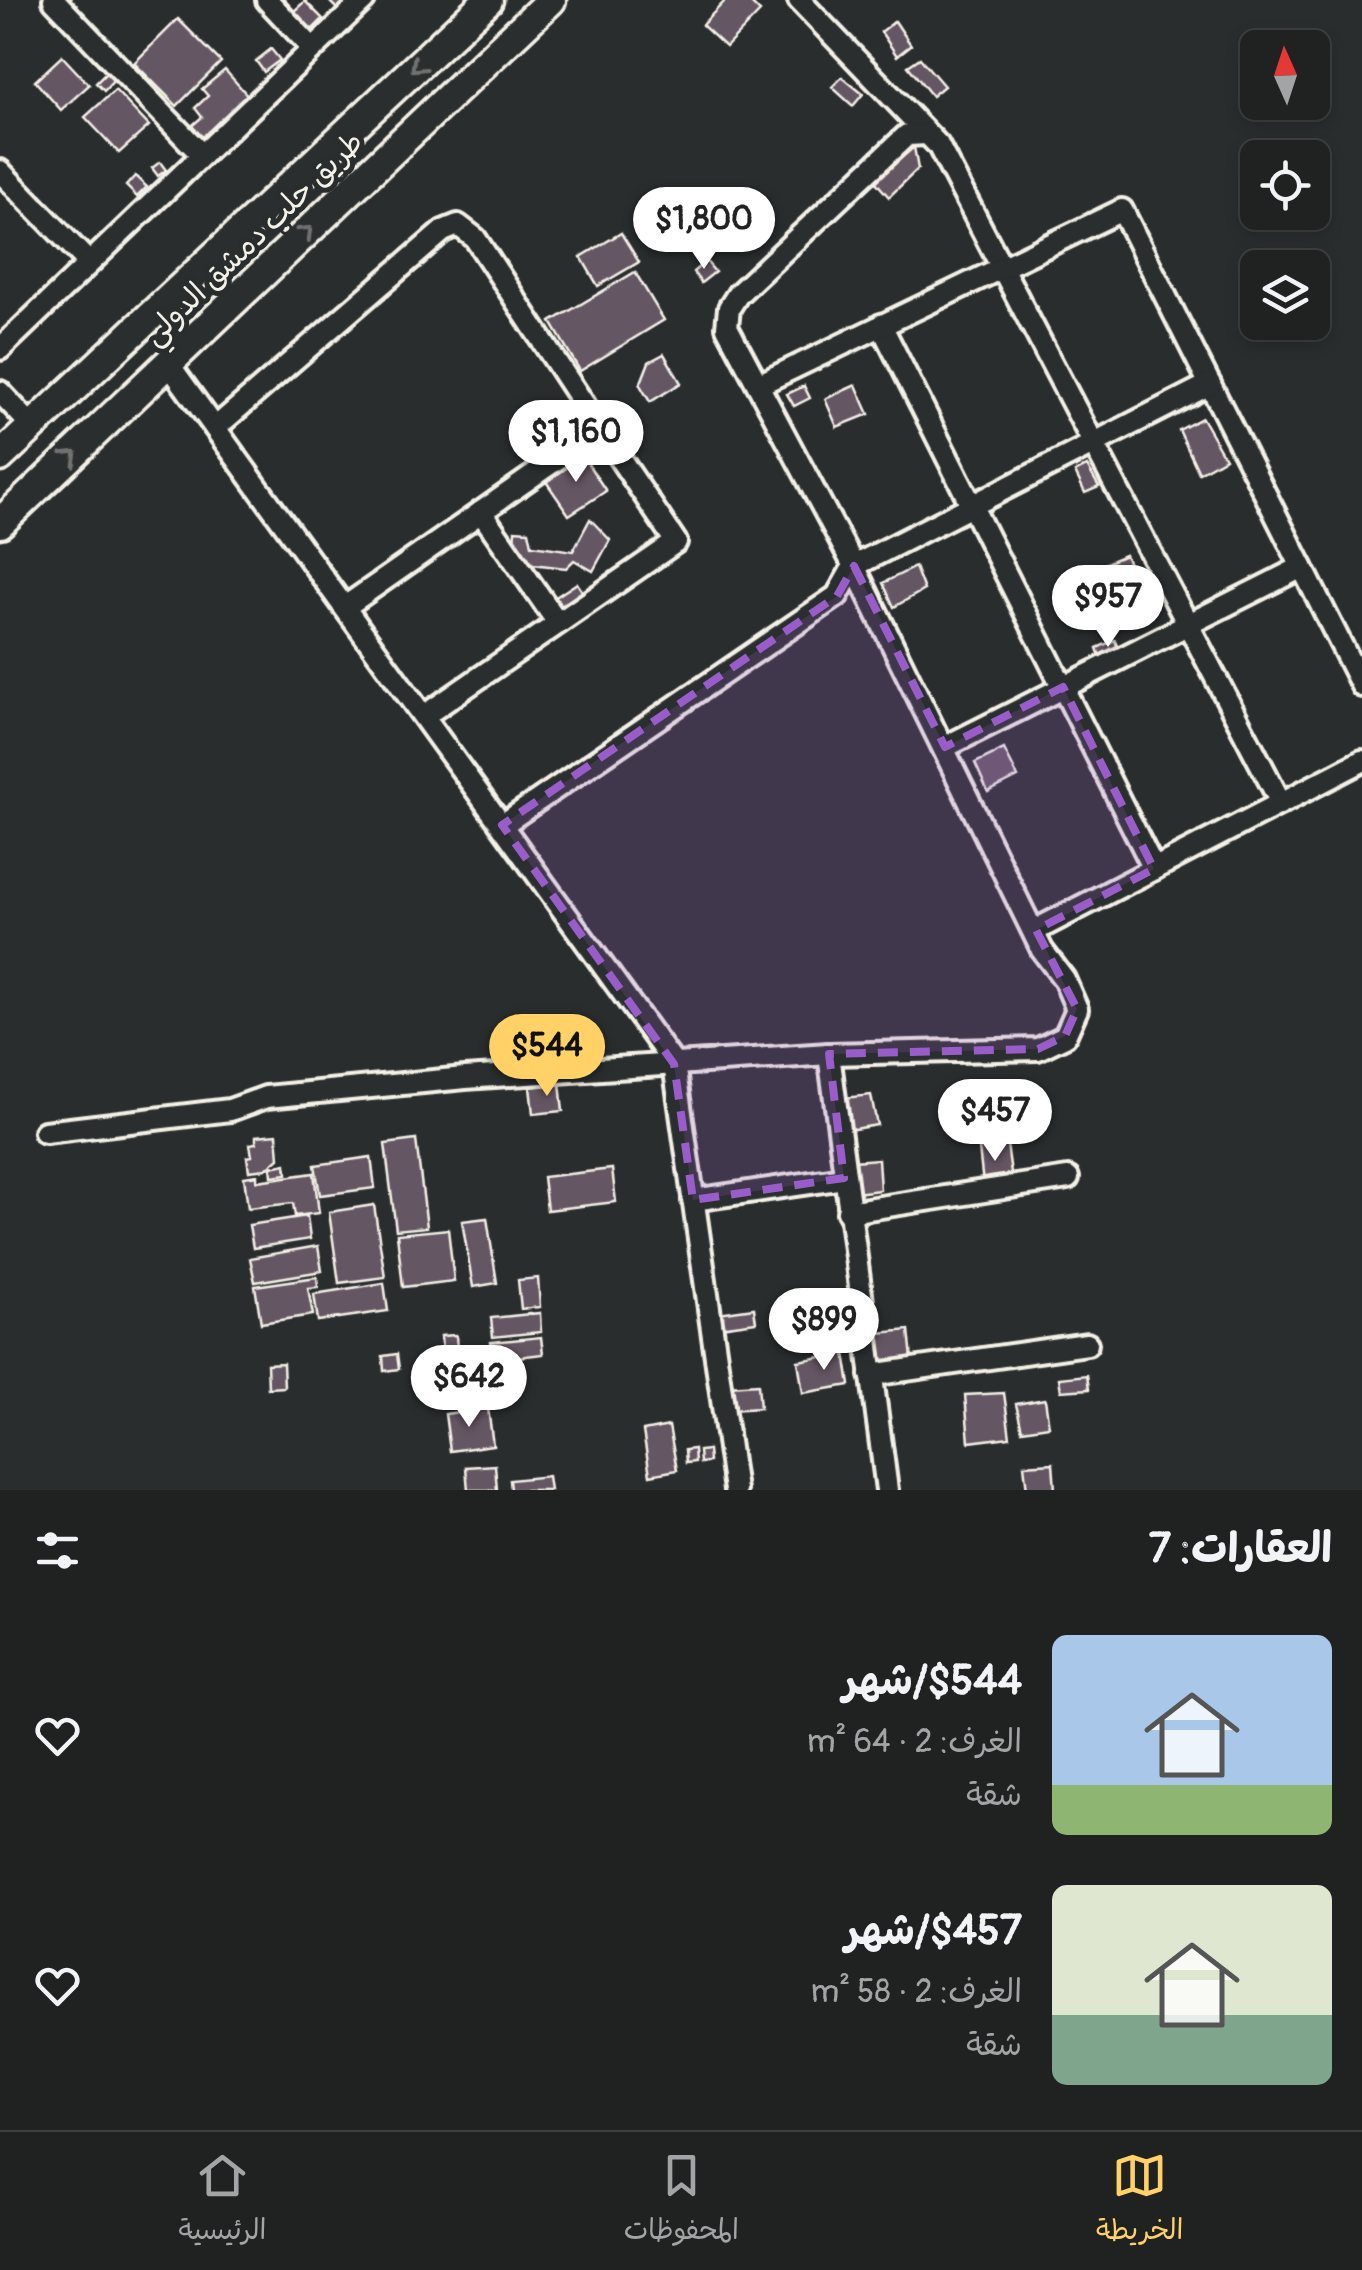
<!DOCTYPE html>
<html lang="ar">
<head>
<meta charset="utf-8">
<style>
  :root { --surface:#202222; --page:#2d2f2f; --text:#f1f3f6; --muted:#a2a4a5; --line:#3d3f40; --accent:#ffd166 }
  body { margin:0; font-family:Pangolin,"Playpen Sans Arabic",sans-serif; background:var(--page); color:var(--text); direction:rtl; height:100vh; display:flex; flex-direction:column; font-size:38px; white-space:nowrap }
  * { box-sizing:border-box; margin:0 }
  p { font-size:32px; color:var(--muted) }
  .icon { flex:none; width:55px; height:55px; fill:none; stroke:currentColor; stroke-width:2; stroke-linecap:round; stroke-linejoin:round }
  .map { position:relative; height:1490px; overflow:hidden; direction:ltr }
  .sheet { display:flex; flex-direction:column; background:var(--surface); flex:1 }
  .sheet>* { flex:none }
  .needle { width:65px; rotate:357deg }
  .controls { position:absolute; left:1240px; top:30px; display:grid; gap:20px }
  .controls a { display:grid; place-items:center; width:90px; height:90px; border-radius:15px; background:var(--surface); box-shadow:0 5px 15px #0003,0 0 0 2px var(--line); font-size:50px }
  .price { position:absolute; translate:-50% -85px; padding:0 22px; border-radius:35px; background:#fff; color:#222; font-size:32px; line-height:65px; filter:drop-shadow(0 2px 5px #0008) }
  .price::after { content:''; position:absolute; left:50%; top:60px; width:30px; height:22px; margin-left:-15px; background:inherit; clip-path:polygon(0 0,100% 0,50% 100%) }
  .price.selected { background:var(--accent); color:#111 }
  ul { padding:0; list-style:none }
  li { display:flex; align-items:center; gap:30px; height:250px; padding:0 30px }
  li span { display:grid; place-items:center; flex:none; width:280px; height:200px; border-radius:15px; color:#555 }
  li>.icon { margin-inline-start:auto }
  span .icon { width:120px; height:120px; fill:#fffc; stroke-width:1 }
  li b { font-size:42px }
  h2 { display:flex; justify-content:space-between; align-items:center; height:120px; padding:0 30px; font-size:42px }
  .tabs { display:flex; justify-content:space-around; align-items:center; height:140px; border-top:2px solid var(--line); background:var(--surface); font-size:28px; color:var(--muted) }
  .tabs a { display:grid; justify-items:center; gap:5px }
  .tabs .selected { color:var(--accent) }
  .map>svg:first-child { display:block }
</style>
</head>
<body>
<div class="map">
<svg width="1362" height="1490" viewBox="0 0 1362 1490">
  <rect width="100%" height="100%" fill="#2a2d2e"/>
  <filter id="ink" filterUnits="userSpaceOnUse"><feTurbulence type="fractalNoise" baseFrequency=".01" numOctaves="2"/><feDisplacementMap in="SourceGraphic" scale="20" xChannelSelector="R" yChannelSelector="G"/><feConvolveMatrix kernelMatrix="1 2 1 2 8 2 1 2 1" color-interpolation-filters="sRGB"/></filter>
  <g filter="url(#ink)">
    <g fill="#655763" stroke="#f4f1e8" stroke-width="2.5">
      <path d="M328,0H349L338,10Z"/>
      <path d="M726,0H748L760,12L726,47L702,25Z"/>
      <path d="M305,1L323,19L311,31L293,12Z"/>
      <path d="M178,19L221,62L177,106L134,63Z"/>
      <path d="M895,21L911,45L897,56L881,32Z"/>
      <path d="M271,49L280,60L264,72L256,61Z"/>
      <path d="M62,56L89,85L61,110L35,81Z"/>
      <path d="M920,58L944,86L932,96L908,66Z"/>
      <path d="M225,70L249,97L199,141L188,129L202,117L195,108L208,96L202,89Z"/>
      <path d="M108,71L116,78L104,91L96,83Z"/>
      <path d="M842,77L863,94L853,106L832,87Z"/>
      <path d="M115,90L149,126L119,153L85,117Z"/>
      <path d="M914,147L918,169L889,197L875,181Z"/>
      <path d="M160,162L166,170L158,176L152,168Z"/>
      <path d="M135,176L147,187L137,197L126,186Z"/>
      <path d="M621,233L639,262L598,286L581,257Z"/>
      <path d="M706,261L715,272L701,283L693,272Z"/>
      <path d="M635,272L664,320L580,371L551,322Z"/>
      <path d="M664,354L681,383L650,402L640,385L649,362Z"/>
      <path d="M856,385L869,414L837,427L825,399Z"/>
      <path d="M804,386L810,398L794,406L787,394Z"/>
      <path d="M1202,418L1225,458L1199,473L1179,430Z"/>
      <path d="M582,455L606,491L569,515L545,480Z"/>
      <path d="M1087,466L1099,487L1085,493L1075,472Z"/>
      <path d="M590,519L610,540L593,571L574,560L566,568L532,564L514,545L515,530L529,531L532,545L573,551Z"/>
      <path d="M1125,555L1141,591L1118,602L1099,566Z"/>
      <path d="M915,567L924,590L894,607L883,583Z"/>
      <path d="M577,583L584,594L555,612L548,602Z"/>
      <path d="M1115,640L1119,651L1101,659L1097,648Z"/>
      <path d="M1004,749L1018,777L988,792L975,763Z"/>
      <path d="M560,1083L563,1111L533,1114L530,1087Z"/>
      <path d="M871,1095L877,1125L848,1130L843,1098Z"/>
      <path d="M277,1134L279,1158L266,1169L249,1171L247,1157L252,1156L250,1144L256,1143V1136Z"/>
      <path d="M416,1140L427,1227L396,1230L385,1144Z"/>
      <path d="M1007,1144L1012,1180L983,1184L979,1148Z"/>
      <path d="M371,1157L375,1188L320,1195L315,1165Z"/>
      <path d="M878,1159L880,1190L855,1193L853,1161Z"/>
      <path d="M286,1164L287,1174L272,1176L271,1167Z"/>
      <path d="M612,1169L616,1202L547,1210L543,1177Z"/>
      <path d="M314,1173L319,1213L295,1216L293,1203L248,1208L244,1177L257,1175V1181Z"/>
      <path d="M374,1205L385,1277L339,1283L329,1212Z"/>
      <path d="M307,1216L310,1239L253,1248L249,1225Z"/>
      <path d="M487,1218L497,1283L473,1287L462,1221Z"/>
      <path d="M448,1229L454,1281L403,1287L397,1234Z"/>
      <path d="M318,1246L322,1271L255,1282L250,1258Z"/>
      <path d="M317,1277L318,1287L308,1288L313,1315L261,1323L255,1286Z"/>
      <path d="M538,1278L540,1307L521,1309L518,1280Z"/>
      <path d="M384,1283L388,1311L318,1321L314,1294Z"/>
      <path d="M754,1308L756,1322L720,1327L718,1313Z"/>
      <path d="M540,1313L541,1332L493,1337L491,1318Z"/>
      <path d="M909,1330L912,1359L882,1360L878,1333Z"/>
      <path d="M456,1335L458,1365L443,1366L441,1336Z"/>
      <path d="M541,1337L543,1354L493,1360L491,1342Z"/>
      <path d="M845,1353L850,1385L803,1393L798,1361Z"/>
      <path d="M397,1354L399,1369L384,1371L383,1356Z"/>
      <path d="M283,1363L284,1387L268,1388L267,1364Z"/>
      <path d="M1087,1375L1089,1389L1061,1391L1059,1378Z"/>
      <path d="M758,1384L760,1408L730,1410L728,1386Z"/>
      <path d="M1004,1393L1010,1437L969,1442L965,1395Z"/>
      <path d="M1045,1399L1049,1426L1022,1430L1016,1404Z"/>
      <path d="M488,1408L493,1445L450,1451L445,1414Z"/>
      <path d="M669,1426L677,1470L650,1475L643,1431Z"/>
      <path d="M694,1449L695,1462L686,1463L685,1450Z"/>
      <path d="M708,1450L709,1462L700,1463L699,1451Z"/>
      <path d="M1053,1463L1055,1490H1027L1024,1465Z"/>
      <path d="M495,1465L497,1490H468L466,1467Z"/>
      <path d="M548,1476L550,1490H511L510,1480Z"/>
    </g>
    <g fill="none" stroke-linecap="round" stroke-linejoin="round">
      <g stroke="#f4f1e8" stroke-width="28">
        <g id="minor">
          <path d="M54,0L202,155"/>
          <path d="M267,0L313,49"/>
          <path d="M799,0L938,145L1281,803"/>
          <path d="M0,171L89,263"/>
          <path d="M881,325L1154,869"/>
          <path d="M0,349L364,0"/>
          <path d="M168,363L674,1064L735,1490"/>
          <path d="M758,385L1122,210L1362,686"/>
          <path d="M0,392L32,426"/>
          <path d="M215,428L443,231L458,225L475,238L600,429"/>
          <path d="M481,512L558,623"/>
          <path d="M345,607L600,429L676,542L424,716"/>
          <path d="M945,747L1302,567"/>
          <path d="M502,825L837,596L854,566L1210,384"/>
          <path d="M1036,930L1362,761"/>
          <path d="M829,1054L887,1490"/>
          <path d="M45,1132L230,1110L266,1097L465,1078L829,1054L1038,1049L1065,1036L1077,1009L1064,979L1042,950L854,566L727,327L729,308L738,294L907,135L926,134"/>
          <path d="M693,1200L844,1178"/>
          <path d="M848,1212L1068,1178"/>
          <path d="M871,1375L1087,1344"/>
        </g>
      </g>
      <g stroke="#f4f1e8" stroke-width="35">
        <g id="highway">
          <path d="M0,457L488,0"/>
          <path d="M0,523L551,0"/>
        </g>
      </g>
      <use href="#minor" stroke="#2a2d2e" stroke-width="20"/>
      <use href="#highway" stroke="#2a2d2e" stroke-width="28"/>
    </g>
    <defs><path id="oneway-chevron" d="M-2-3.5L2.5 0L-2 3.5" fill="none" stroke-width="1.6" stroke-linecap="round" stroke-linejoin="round" transform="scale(2.5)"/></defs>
    <g stroke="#71726f">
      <use href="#oneway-chevron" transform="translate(417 66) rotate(137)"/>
      <use href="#oneway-chevron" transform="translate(306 232) rotate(-44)"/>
      <use href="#oneway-chevron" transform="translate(71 456) rotate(-44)"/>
    </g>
  </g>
  <path fill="#995dc9" fill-opacity="0.2" stroke="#995dc9" stroke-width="8" stroke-dasharray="20 12" stroke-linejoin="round" d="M854,566L945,747L1063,687L1154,869L1036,930L1077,1009L1065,1036L1038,1049L829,1054L844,1178L693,1200L674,1064L502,825L837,596Z"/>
  <g text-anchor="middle" stroke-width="10" stroke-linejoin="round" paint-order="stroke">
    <g font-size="30" fill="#f4f1e8" stroke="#2a2d2e">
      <text transform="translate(253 238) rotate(-44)" y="10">طريق حلب دمشق الدولي</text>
    </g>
  </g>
</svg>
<div class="controls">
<a><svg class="needle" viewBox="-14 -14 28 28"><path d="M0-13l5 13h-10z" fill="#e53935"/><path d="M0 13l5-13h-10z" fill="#a2a4a5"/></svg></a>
<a><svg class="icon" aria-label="locate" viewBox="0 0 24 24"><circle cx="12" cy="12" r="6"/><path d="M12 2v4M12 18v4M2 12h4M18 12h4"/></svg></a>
<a><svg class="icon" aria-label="layers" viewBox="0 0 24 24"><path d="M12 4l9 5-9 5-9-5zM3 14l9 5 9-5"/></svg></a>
</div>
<b class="price" style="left:704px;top:272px">$1,800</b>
<b class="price" style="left:576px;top:485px">$1,160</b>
<b class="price" style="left:1108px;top:650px">$957</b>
<b class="price selected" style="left:547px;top:1099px">$544</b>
<b class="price" style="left:995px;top:1164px">$457</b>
<b class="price" style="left:824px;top:1373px">$899</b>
<b class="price" style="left:469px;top:1430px">$642</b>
</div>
<section class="sheet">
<h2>العقارات: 7<svg class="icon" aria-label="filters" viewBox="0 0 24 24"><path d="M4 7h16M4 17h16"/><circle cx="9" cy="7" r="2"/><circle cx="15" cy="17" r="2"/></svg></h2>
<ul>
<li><span style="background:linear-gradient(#a9c7e8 75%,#8fb573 0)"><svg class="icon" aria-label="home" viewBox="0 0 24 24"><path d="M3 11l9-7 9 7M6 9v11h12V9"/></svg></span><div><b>$544/شهر</b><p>الغرف: 2 · 64 m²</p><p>شقة</p></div><svg class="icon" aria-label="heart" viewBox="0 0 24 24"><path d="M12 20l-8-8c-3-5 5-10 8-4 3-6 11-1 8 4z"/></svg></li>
<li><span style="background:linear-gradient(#dfe7d0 65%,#7fa58c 0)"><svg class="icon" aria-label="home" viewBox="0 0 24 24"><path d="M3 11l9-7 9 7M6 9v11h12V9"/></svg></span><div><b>$457/شهر</b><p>الغرف: 2 · 58 m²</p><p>شقة</p></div><svg class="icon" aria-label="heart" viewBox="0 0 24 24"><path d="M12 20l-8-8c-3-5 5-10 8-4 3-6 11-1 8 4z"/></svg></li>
</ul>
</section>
<nav class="tabs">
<a class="selected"><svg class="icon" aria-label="map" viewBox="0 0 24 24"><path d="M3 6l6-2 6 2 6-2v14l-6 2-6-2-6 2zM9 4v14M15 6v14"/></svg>الخريطة</a>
<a><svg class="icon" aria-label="saved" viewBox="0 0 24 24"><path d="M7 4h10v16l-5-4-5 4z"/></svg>المحفوظات</a>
<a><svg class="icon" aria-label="home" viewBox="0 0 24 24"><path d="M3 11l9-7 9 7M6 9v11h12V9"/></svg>الرئيسية</a>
</nav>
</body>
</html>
